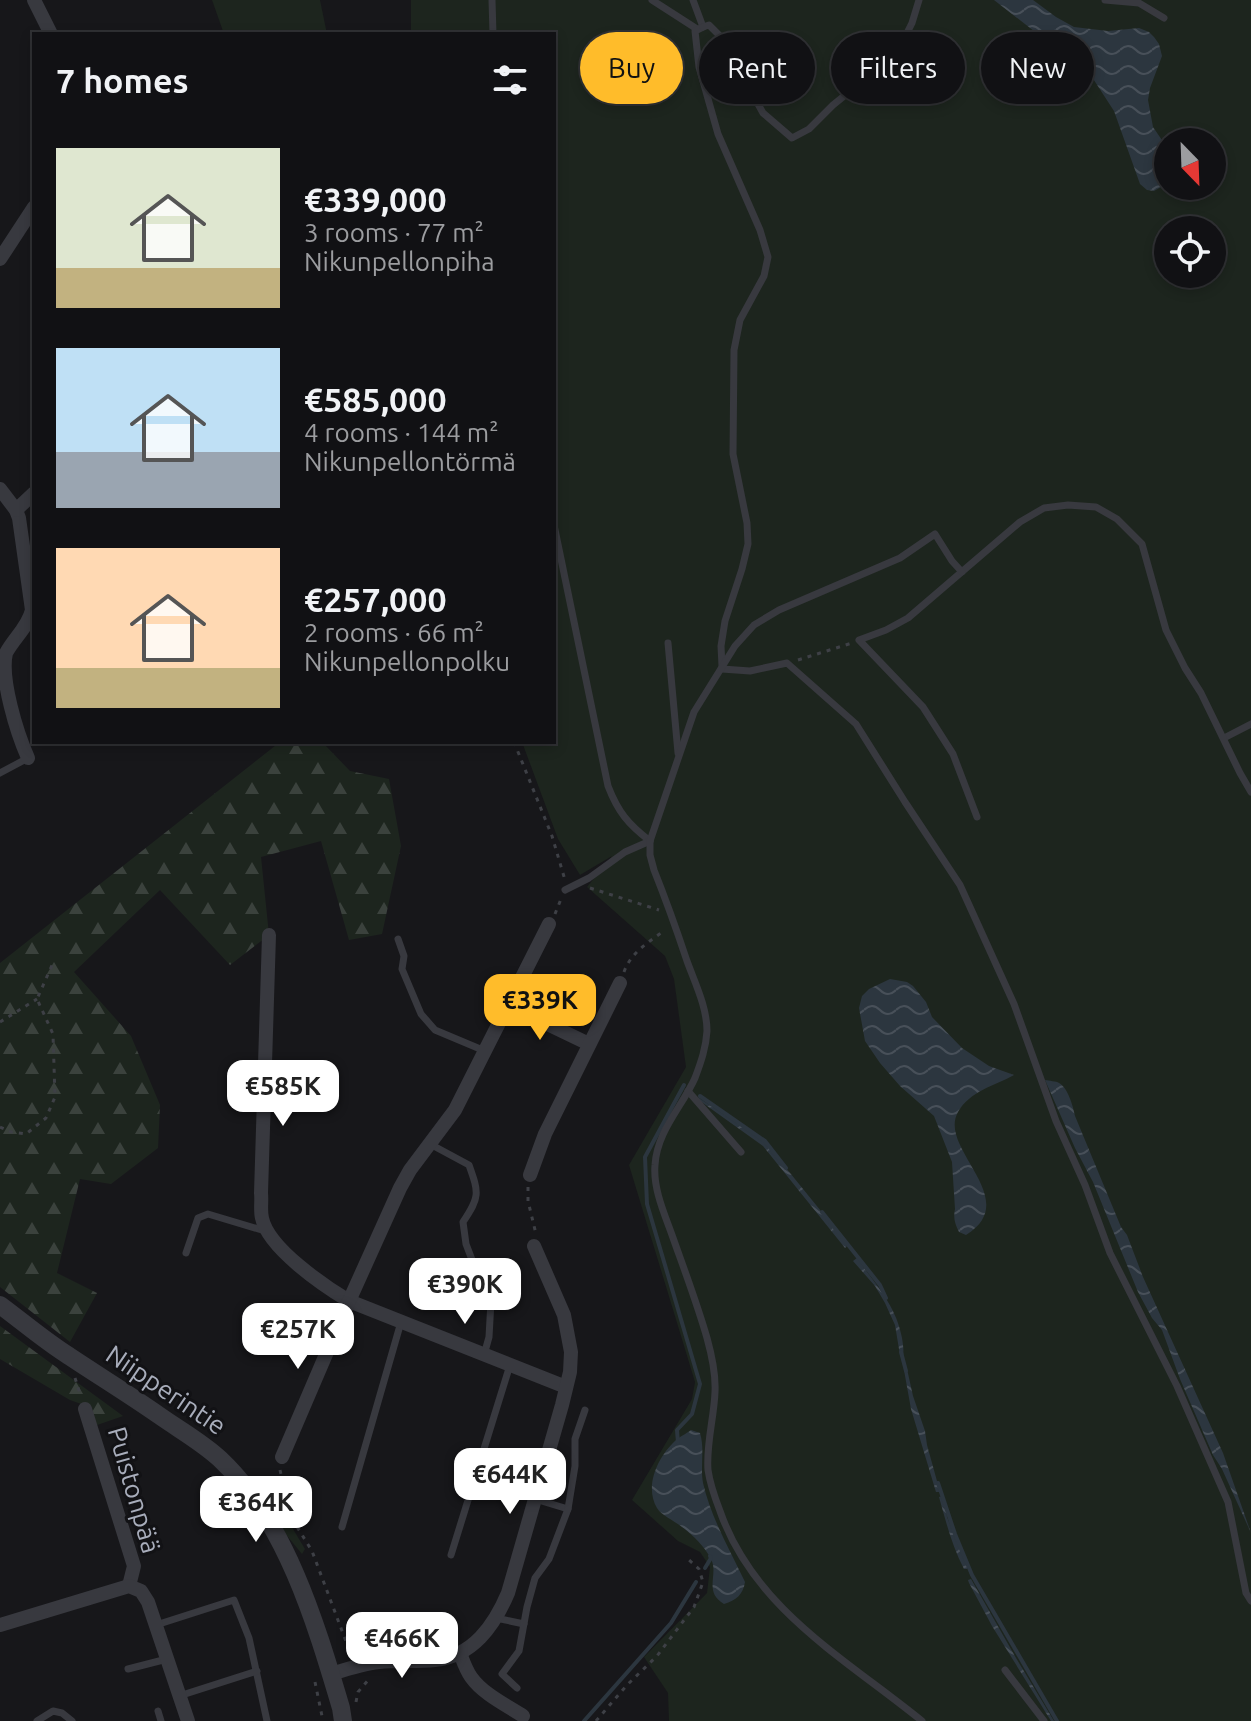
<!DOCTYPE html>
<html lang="en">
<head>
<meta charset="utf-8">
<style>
  :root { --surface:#111114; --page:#1a1a1d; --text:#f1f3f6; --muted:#9c9da0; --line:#303134; --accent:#ffbc2a }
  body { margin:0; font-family:Ubuntu,sans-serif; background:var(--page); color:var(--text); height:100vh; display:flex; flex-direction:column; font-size:30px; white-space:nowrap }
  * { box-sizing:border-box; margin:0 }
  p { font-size:26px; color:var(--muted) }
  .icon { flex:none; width:44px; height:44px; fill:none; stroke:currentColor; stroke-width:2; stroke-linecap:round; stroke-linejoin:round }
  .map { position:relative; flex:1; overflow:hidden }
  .panel { position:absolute; left:32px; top:32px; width:524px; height:712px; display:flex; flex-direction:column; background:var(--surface); border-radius:0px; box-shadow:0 4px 12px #0003,0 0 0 2px var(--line) }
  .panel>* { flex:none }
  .top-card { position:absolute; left:580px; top:32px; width:550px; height:72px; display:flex; gap:16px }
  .needle { width:52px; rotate:157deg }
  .controls { position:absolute; left:1154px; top:128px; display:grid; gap:16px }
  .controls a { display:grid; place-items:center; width:72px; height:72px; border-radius:50%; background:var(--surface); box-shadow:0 4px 12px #0003,0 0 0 2px var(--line); font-size:40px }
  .price { position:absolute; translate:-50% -68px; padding:0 18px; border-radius:16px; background:#fff; color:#222; font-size:26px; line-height:52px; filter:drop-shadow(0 2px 4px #0008) }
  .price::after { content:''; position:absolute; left:50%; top:48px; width:24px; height:18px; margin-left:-12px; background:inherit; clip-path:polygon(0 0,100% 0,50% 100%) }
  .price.current { background:var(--accent); color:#111 }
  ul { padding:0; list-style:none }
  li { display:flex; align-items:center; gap:24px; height:200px; padding:0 24px }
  li span { display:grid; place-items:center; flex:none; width:224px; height:160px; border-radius:0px; color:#555 }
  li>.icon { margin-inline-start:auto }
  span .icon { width:96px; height:96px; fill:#fffc; stroke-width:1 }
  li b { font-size:34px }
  h2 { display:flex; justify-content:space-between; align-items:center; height:96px; padding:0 24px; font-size:34px }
  .pill { padding:0 28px; border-radius:36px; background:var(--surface); box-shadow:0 4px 12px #0003,0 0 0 2px var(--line); font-size:28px; line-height:72px }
  .pill.current { background:var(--accent); color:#111 }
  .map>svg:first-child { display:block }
</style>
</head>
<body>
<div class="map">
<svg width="1251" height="1721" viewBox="0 0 1251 1721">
  <defs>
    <pattern id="forest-firs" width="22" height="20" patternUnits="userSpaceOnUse" patternTransform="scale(2)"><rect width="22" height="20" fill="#1d251e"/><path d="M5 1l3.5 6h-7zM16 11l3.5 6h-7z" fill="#3b423d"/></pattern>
    <pattern id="water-waves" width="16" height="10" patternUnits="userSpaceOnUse" patternTransform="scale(2)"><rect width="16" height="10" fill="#2c363f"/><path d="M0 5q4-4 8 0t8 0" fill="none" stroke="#485059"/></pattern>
  </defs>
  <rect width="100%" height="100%" fill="#17171a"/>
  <g fill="#1d251e" fill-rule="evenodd">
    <path d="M212,0H320L327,34H224Z"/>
    <path d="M411,0H1251V1721H669L668,1693L644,1657L707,1593L710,1567L700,1552L678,1541L632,1500L692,1399L695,1382L629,1165L686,1067L674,979L665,956L587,887L612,856L580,875L558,839L522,742H554V34H411ZM1168,142H1212V186H1168ZM1168,230H1212V274H1168Z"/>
    <path d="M279,1490L290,1524L305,1549L302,1554L279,1526L266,1495Z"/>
  </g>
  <g fill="url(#forest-firs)">
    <path d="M280,742H322L350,771L389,779L401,846L382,934L349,940L321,841L261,857L269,935L230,965L160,890L74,972L131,1036L160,1105L158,1148L111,1184L80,1179L57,1273L97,1293L70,1342L0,1287V963Z"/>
    <path d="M0,1326L123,1416L97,1425L90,1407L70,1400L0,1359Z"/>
  </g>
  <g fill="url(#water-waves)">
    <path d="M994,0H1033L1056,17L1074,27L1108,31L1139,28L1149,32L1154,37L1159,44L1162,56L1150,88L1148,100L1153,127L1168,149V183L1154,191L1147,190L1140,184L1114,111L1090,74L1074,57L1057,49Z"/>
    <path d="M890,979L907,982L913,986L926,1002L932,1017L962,1048L989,1066L1014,1075C994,1086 970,1091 958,1112C937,1149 1024,1199 966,1235L959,1232C955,1224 953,1218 955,1209L952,1162L934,1116L900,1086L880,1063L865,1041L859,1008L862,996L869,989Z"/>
    <path d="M1045,1080C1049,1081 1056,1081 1059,1083C1068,1088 1073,1106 1075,1116L1121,1227L1127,1235L1143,1277L1223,1453L1251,1533L1222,1469L1213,1455L1180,1379L1162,1330L1152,1318L1138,1292L1093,1182L1075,1148Z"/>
    <path d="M696,1096L761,1139L769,1147L846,1242L847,1246L845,1248L763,1146L696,1098Z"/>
    <path d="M857,1258C875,1284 896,1305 902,1338C903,1345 904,1350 903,1357L900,1355L895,1325L885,1303L875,1286L853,1261Z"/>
    <path d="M905,1367L907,1369L913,1396L925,1431L927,1445L940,1492H936L911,1409L904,1370Z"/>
    <path d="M691,1430L700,1433C705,1450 700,1466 703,1483C711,1518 730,1550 745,1582C743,1595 736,1600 724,1604C703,1592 719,1574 711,1559C705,1547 693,1535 682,1527C675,1521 662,1516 657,1508C644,1486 658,1457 675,1441C679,1437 686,1434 691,1430Z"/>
    <path d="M943,1496L946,1505L947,1517L967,1565V1569H964C952,1546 946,1522 939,1497Z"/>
    <path d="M971,1579L1016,1658L1054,1721H1051L992,1626L969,1583L968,1580Z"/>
  </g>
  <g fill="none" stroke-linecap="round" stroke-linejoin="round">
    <g stroke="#2c363f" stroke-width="4">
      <path d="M700,1096L765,1141L786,1168"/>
      <path d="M822,1212L880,1285L886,1298"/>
      <path d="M901,1352L906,1371"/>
      <path d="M678,1443L677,1430L692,1414L700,1384L647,1204L645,1157L684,1085"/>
      <path d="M938,1483L955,1534L972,1575L1057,1721"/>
      <path d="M705,1568L711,1558L710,1556"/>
      <path d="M584,1721L671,1623L696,1582"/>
    </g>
    <g stroke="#3e4046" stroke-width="3" stroke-dasharray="4 6" stroke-linecap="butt">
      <path d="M798,660L852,643"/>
      <path d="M514,742L552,836L565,880"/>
      <path d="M590,888L659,910"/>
      <path d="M555,914L561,899"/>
      <path d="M624,972C631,952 649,942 665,930"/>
      <path d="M0,1022L37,999"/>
      <path d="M0,1127L11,1132L26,1134L46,1118L55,1097L53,1034L37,999L53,963"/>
      <path d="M528,1187V1201L536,1234"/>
      <path d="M75,1378L81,1397"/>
      <path d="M280,1470L291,1517L312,1551L350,1652"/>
      <path d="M268,1490L282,1486"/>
      <path d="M315,1682L323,1721"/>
      <path d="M356,1702L358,1692L370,1678"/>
      <path d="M596,1721L627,1685L657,1656L694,1607L703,1582L699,1569L689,1560"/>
    </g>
    <g stroke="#38393f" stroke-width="7">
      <path d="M492,0L493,34"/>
      <path d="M652,0L697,29"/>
      <path d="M693,0L703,27"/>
      <path d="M1105,0L1139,3L1164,18"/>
      <path d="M703,27L695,31L699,67L718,134L760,230L768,257L764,276L740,320L734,350L733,454L747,523L748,544L742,569L725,621L721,646L722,666"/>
      <path d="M703,27L709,25L721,37L763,113L792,138L809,129L833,105L859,84L886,65L902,43L912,23L919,0"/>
      <path d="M554,525L608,786C618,812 628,824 650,841"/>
      <path d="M668,643L678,753"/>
      <path d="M722,669L750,671L787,663L856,724L905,802L960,885L1014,1004L1056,1121L1085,1185L1110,1253L1177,1386L1228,1502L1246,1593L1251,1601"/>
      <path d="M1224,738L1251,724"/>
      <path d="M0,773L28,758"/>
      <path d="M977,817L953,754L923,707L859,640L886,630L908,618L1020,522L1044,508L1068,505L1096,507L1117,519L1142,544L1166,630L1185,668L1201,693L1240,773L1251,792"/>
      <path d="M565,890L589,878L625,852L650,841"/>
      <path d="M398,939L404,956L402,969L421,1014L435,1030L485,1051"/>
      <path d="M688,1091L741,1152"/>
      <path d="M430,1144L469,1165C479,1193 480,1197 463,1222L466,1244L479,1278L491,1301L489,1337L484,1355"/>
      <path d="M186,1253L198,1218L208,1214L265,1231"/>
      <path d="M535,1499L568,1509"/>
      <path d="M342,1527L401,1322"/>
      <path d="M451,1555L510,1365"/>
      <path d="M496,1618L524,1624"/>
      <path d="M156,1625L234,1600L249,1638L267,1721"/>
      <path d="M128,1669L167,1659"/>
      <path d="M1005,1670L1044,1721"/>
      <path d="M517,1688L502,1674L519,1651L527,1607L535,1578L549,1559L568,1509L575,1466V1439L585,1410"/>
      <path d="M179,1696L257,1671"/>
      <path d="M158,1711L161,1721"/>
      <path d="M37,1721L53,1711L62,1713L72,1721"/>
      <path d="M922,1721C846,1659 754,1609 720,1511C715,1498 710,1484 708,1470C706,1444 714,1418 715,1392C716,1373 712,1356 707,1338C697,1303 684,1269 672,1235C664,1213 653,1188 655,1165C657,1131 682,1107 695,1078C701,1062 706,1048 707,1031C707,1007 695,983 687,961C677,931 666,900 654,870L650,855V841L694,712L735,646L754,625L779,610L900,558L935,534L952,561L962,572"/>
    </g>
    <g stroke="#38393f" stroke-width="14">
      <path d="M34,0L51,34"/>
      <path d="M0,259L34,207"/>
      <path d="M0,489L16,510L19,518L32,610C28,627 14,638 6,653C0,679 17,733 28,758"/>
      <path d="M16,510L34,493"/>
      <path d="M269,935L261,1193C262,1201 260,1210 262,1218C268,1248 324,1286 349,1301L566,1387"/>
      <path d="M508,1005L589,1044"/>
      <path d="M530,1175L545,1134L620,983"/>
      <path d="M85,1409L134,1566L129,1586"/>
      <path d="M282,1457L345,1310L400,1188L410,1170L455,1110L549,924"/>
      <path d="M0,1625L129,1586L141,1591L148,1602L188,1721"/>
      <path d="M460,1653C463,1661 466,1670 471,1677C483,1694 506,1705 523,1716"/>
      <path d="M331,1674C347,1669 362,1664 379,1662C397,1660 416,1662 435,1660C473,1656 494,1626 508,1593L562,1405L570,1372L571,1352L564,1315L534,1246"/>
    </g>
    <path stroke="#38393f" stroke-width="18" d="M0,1305C23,1322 45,1341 69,1356C99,1376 130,1395 160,1416C180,1430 203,1443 220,1459C286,1521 316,1624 341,1708L343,1721"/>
  </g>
  <g text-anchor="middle" stroke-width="6" stroke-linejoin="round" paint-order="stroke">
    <g font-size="26" fill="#a8adbb" stroke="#121215">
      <text transform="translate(166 1390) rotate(34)" y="9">Niipperintie</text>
      <text transform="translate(134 1490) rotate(74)" y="9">Puistonpää</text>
    </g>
  </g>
</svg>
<div class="controls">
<a><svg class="needle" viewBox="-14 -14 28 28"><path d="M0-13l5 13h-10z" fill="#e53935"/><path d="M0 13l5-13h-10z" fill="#9c9da0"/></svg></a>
<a><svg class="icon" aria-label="locate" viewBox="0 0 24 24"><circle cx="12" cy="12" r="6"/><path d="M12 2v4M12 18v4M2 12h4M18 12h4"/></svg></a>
</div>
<b class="price current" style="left:540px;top:1042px">€339K</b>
<b class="price" style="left:283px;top:1128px">€585K</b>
<b class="price" style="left:465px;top:1326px">€390K</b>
<b class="price" style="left:298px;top:1371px">€257K</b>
<b class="price" style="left:510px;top:1516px">€644K</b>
<b class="price" style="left:256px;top:1544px">€364K</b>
<b class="price" style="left:402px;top:1680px">€466K</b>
<div class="top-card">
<a class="pill current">Buy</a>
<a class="pill">Rent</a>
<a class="pill">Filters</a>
<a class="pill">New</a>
</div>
<section class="panel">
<h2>7 homes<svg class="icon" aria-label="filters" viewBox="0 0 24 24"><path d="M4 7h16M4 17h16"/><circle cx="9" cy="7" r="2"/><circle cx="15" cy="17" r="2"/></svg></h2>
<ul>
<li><span style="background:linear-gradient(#dfe7d0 75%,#c2b280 0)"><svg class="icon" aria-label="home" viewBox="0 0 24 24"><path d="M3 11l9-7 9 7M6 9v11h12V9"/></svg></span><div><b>€339,000</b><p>3 rooms · 77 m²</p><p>Nikunpellonpiha</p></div></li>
<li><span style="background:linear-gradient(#bfe0f5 65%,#9aa5b1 0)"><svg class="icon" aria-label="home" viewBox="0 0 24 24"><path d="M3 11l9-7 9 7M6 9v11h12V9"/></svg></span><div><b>€585,000</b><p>4 rooms · 144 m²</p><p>Nikunpellontörmä</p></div></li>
<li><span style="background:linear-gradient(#ffd9b3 75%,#c2b280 0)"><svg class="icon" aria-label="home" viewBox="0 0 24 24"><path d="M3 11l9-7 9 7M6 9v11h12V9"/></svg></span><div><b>€257,000</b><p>2 rooms · 66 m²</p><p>Nikunpellonpolku</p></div></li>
</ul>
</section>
</div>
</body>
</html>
